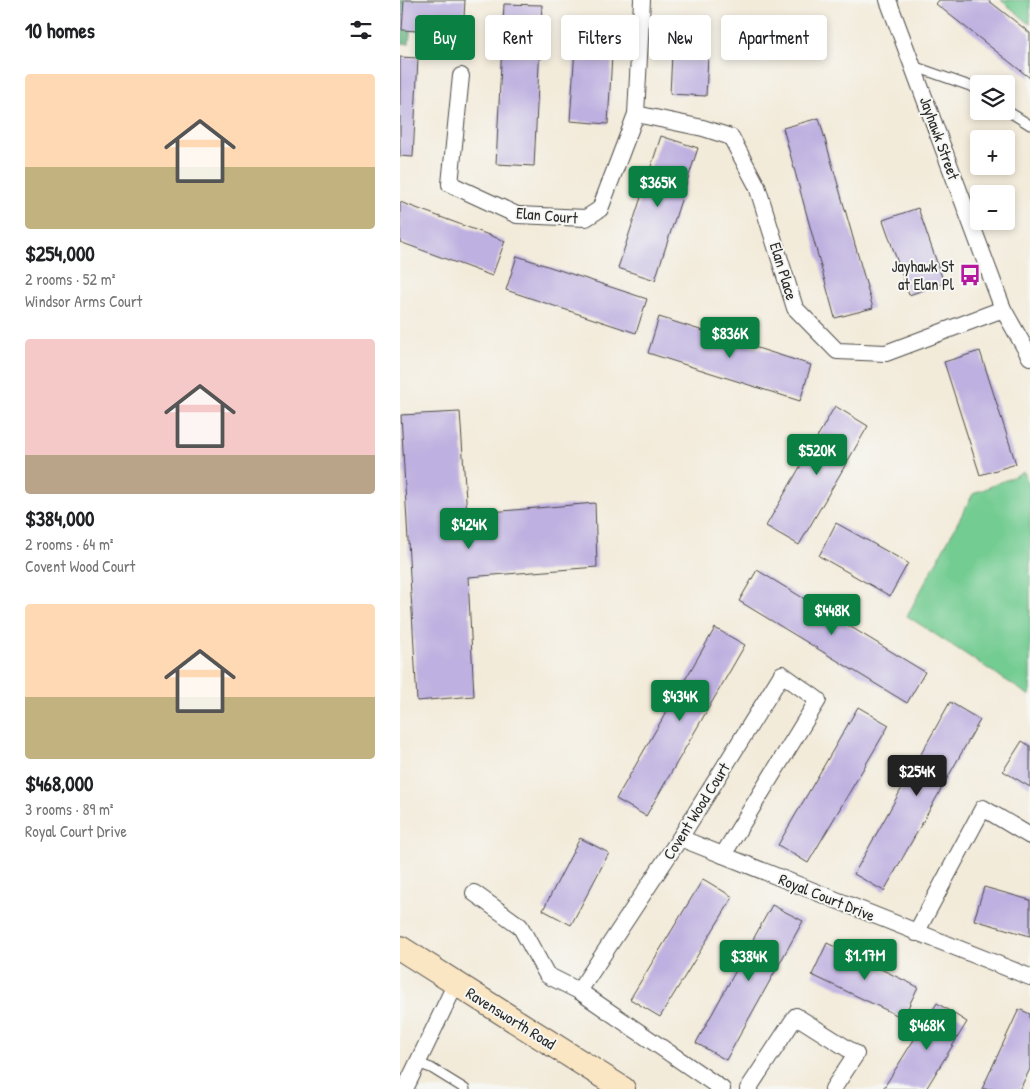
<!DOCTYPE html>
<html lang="en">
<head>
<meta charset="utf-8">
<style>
  :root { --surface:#fff; --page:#f2f2f2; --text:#202124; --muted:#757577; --accent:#0b8043 }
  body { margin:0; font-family:"Patrick Hand",sans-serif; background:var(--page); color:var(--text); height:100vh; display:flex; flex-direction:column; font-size:19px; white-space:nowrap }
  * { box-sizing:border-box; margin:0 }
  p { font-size:16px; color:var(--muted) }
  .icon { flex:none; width:28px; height:28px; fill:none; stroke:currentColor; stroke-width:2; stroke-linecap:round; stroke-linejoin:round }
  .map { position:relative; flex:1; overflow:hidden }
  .side { display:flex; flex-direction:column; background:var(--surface); width:400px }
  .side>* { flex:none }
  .top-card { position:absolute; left:15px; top:15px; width:475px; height:45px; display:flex; gap:10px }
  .controls { position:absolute; left:570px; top:75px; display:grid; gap:10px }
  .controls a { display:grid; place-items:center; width:45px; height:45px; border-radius:5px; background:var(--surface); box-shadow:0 2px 8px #0003; font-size:25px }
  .price { position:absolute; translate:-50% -42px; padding:0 11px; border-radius:5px; background:var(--accent); color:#fff; font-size:16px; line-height:32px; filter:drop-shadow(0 1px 2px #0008) }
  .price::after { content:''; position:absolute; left:50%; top:30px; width:15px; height:11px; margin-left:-8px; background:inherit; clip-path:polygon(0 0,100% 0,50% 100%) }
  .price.active { background:#222; color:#fff }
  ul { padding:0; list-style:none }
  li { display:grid; align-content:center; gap:10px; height:265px; padding:0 25px }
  li span { display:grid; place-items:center; height:155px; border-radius:5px; color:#555 }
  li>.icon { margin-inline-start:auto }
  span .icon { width:90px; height:90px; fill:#fffc; stroke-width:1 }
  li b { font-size:21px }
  h2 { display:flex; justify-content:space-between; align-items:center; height:60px; padding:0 25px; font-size:21px }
  .pill { padding:0 18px; border-radius:5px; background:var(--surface); box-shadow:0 2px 8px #0003; font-size:18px; line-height:45px }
  .pill.active { background:var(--accent); color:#fff }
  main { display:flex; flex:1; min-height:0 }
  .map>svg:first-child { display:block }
</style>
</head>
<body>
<main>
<section class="side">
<h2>10 homes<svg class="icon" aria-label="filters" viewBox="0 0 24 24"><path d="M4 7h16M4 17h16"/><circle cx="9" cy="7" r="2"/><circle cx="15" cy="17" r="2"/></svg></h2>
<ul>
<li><span style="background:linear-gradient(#ffd9b3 60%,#c2b280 0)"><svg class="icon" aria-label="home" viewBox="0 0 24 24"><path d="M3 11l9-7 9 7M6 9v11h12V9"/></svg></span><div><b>$254,000</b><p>2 rooms · 52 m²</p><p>Windsor Arms Court</p></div></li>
<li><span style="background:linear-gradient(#f6c9c9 75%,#b9a48a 0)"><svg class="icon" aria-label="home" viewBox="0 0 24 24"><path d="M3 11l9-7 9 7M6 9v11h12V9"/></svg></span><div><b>$384,000</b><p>2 rooms · 64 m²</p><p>Covent Wood Court</p></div></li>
<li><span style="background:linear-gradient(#ffd9b3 60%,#c2b280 0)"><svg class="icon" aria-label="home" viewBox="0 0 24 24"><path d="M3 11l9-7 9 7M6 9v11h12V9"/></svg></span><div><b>$468,000</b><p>3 rooms · 89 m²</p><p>Royal Court Drive</p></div></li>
</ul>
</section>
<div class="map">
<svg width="630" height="1089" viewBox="0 0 630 1089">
  <rect width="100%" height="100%" fill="#f6f6f2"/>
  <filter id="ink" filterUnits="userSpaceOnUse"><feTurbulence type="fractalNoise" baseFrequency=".02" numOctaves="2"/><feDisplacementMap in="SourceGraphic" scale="10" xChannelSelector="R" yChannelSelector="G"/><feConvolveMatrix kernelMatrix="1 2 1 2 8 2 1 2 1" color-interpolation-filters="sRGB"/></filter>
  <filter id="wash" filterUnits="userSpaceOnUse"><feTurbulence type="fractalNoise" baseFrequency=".0096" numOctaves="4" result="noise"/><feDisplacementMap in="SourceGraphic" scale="20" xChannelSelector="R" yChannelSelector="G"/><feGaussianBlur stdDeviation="1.12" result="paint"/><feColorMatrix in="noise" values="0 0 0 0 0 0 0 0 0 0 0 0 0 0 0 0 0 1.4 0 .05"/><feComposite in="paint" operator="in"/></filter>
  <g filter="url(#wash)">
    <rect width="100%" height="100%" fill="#f3ebda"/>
    <g fill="#73cc92" stroke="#4f7c5e">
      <path d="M601,0H630V24Z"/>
      <path d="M624,472L630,488V696L507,616L573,494Z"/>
    </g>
    <path fill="#5eb07c" stroke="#446e54" d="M0,0H14L9,44L0,43Z"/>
    <g id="blocks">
      <g fill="#beb0e0">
        <path d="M4,0H65L63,34L2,30Z"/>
        <path d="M539,0H588L630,33V78L536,4Z"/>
        <path d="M104,4L142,5L134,166L96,164Z"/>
        <path d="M177,19L214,21L208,124L170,121Z"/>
        <path d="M273,34L309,35L306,96L270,94Z"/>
        <path d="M0,57L18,58L13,157L0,156Z"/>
        <path d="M419,118L473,308L435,318L383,128Z"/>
        <path d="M261,136L298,148L255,280L218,268Z"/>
        <path d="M0,202L105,241L92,276L0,242Z"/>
        <path d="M518,208L544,283L509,295L483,220Z"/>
        <path d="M117,256L247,299L236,333L106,290Z"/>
        <path d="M259,317L411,365L400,401L248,353Z"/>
        <path d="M580,351L616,464L580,475L544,362Z"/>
        <path d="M435,406L468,426L399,545L366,526Z"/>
        <path d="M60,412L67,514L195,503L197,567L68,577L74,696L17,701L1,415Z"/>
        <path d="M436,523L508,563L490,596L419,556Z"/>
        <path d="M357,570L525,672L507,703L339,601Z"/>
        <path d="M315,628L345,645L246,816L216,799Z"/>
        <path d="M550,702L580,720L484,891L454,874Z"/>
        <path d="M458,707L489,725L408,863L378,845Z"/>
        <path d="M622,741L630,746V787L603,771Z"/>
        <path d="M180,838L209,853L171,925L143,910Z"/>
        <path d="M303,879L333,897L260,1017L230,999Z"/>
        <path d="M584,887L630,900V936L574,920Z"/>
        <path d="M372,905L403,921L326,1060L296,1043Z"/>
        <path d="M427,943L518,987L503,1018L412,975Z"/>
        <path d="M537,1003L567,1022L526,1089H483Z"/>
        <path d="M619,1009L630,1014V1069L620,1089H582Z"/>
      </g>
    </g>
  </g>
  <g filter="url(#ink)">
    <use href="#blocks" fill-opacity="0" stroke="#494845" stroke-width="1"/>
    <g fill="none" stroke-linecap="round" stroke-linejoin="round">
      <g stroke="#494845" stroke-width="11">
        <g id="lane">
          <path d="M513,66L570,86L579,92"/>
          <path d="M606,110L630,125"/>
          <path d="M17,1063L31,1068L65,1089"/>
        </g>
      </g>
      <g stroke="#494845" stroke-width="18">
        <g id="street">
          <path d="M488,0L603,309L630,357"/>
          <path d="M61,76L50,184L117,215L186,218L200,209L236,114L242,0"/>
          <path d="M236,114L303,128L331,137L357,186L395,308L437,351L486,353L603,309"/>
          <path d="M280,838L630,977"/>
          <path d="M74,893L120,926L147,975L179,991"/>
          <path d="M516,933L583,808L630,836"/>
          <path d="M5,1089L56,983"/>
          <path d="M322,1089L179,991L280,838L382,674L418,700L323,855"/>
          <path d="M348,1089L396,1016L456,1054L433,1089"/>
        </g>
      </g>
      <g stroke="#494845" stroke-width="26">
        <path id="secondary" d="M0,948L223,1089"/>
      </g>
      <use href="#lane" stroke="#fff" stroke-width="9"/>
      <use href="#street" stroke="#fff" stroke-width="16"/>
      <use href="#secondary" stroke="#fbe6c4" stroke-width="24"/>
    </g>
  </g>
  <defs>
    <g id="bus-bare" transform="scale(1.725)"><path d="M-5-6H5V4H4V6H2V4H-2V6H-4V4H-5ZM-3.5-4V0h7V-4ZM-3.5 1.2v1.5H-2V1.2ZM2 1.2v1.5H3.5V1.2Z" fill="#b5179e" stroke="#f6f6f2" stroke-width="2.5" paint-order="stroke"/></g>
  </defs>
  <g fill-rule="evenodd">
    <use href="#bus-bare" x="570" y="275"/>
  </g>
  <g text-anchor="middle" stroke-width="4" stroke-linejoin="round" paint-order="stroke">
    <g font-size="16" fill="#2b2b2b" stroke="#f6f6f2">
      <text transform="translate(540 138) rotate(70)" y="6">Jayhawk Street</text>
      <text transform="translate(147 215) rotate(5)" y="6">Elan Court</text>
      <text transform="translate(384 271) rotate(73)" y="6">Elan Place</text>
      <text transform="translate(296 811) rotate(-58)" y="6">Covent Wood Court</text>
      <text transform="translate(427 897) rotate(22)" y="6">Royal Court Drive</text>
      <text transform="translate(111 1018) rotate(32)" y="6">Ravensworth Road</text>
    </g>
    <g font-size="16" fill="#2b2b2b" stroke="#f6f6f2" text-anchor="end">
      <text x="554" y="272">Jayhawk St<tspan x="554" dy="18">at Elan Pl</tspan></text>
    </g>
  </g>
</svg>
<div class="controls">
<a><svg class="icon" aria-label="layers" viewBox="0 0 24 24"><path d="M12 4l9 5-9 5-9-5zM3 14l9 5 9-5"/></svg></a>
<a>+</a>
<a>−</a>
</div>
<b class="price" style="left:258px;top:208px">$365K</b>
<b class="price" style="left:330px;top:359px">$836K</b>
<b class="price" style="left:417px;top:476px">$520K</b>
<b class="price" style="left:69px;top:550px">$424K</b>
<b class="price" style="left:432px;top:636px">$448K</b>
<b class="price" style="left:280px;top:722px">$434K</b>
<b class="price active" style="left:517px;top:797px">$254K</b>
<b class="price" style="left:465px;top:981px">$1.17M</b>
<b class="price" style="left:349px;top:982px">$384K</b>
<b class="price" style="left:527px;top:1051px">$468K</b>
<div class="top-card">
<a class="pill active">Buy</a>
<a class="pill">Rent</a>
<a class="pill">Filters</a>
<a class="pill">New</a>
<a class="pill">Apartment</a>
</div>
</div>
</main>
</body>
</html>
